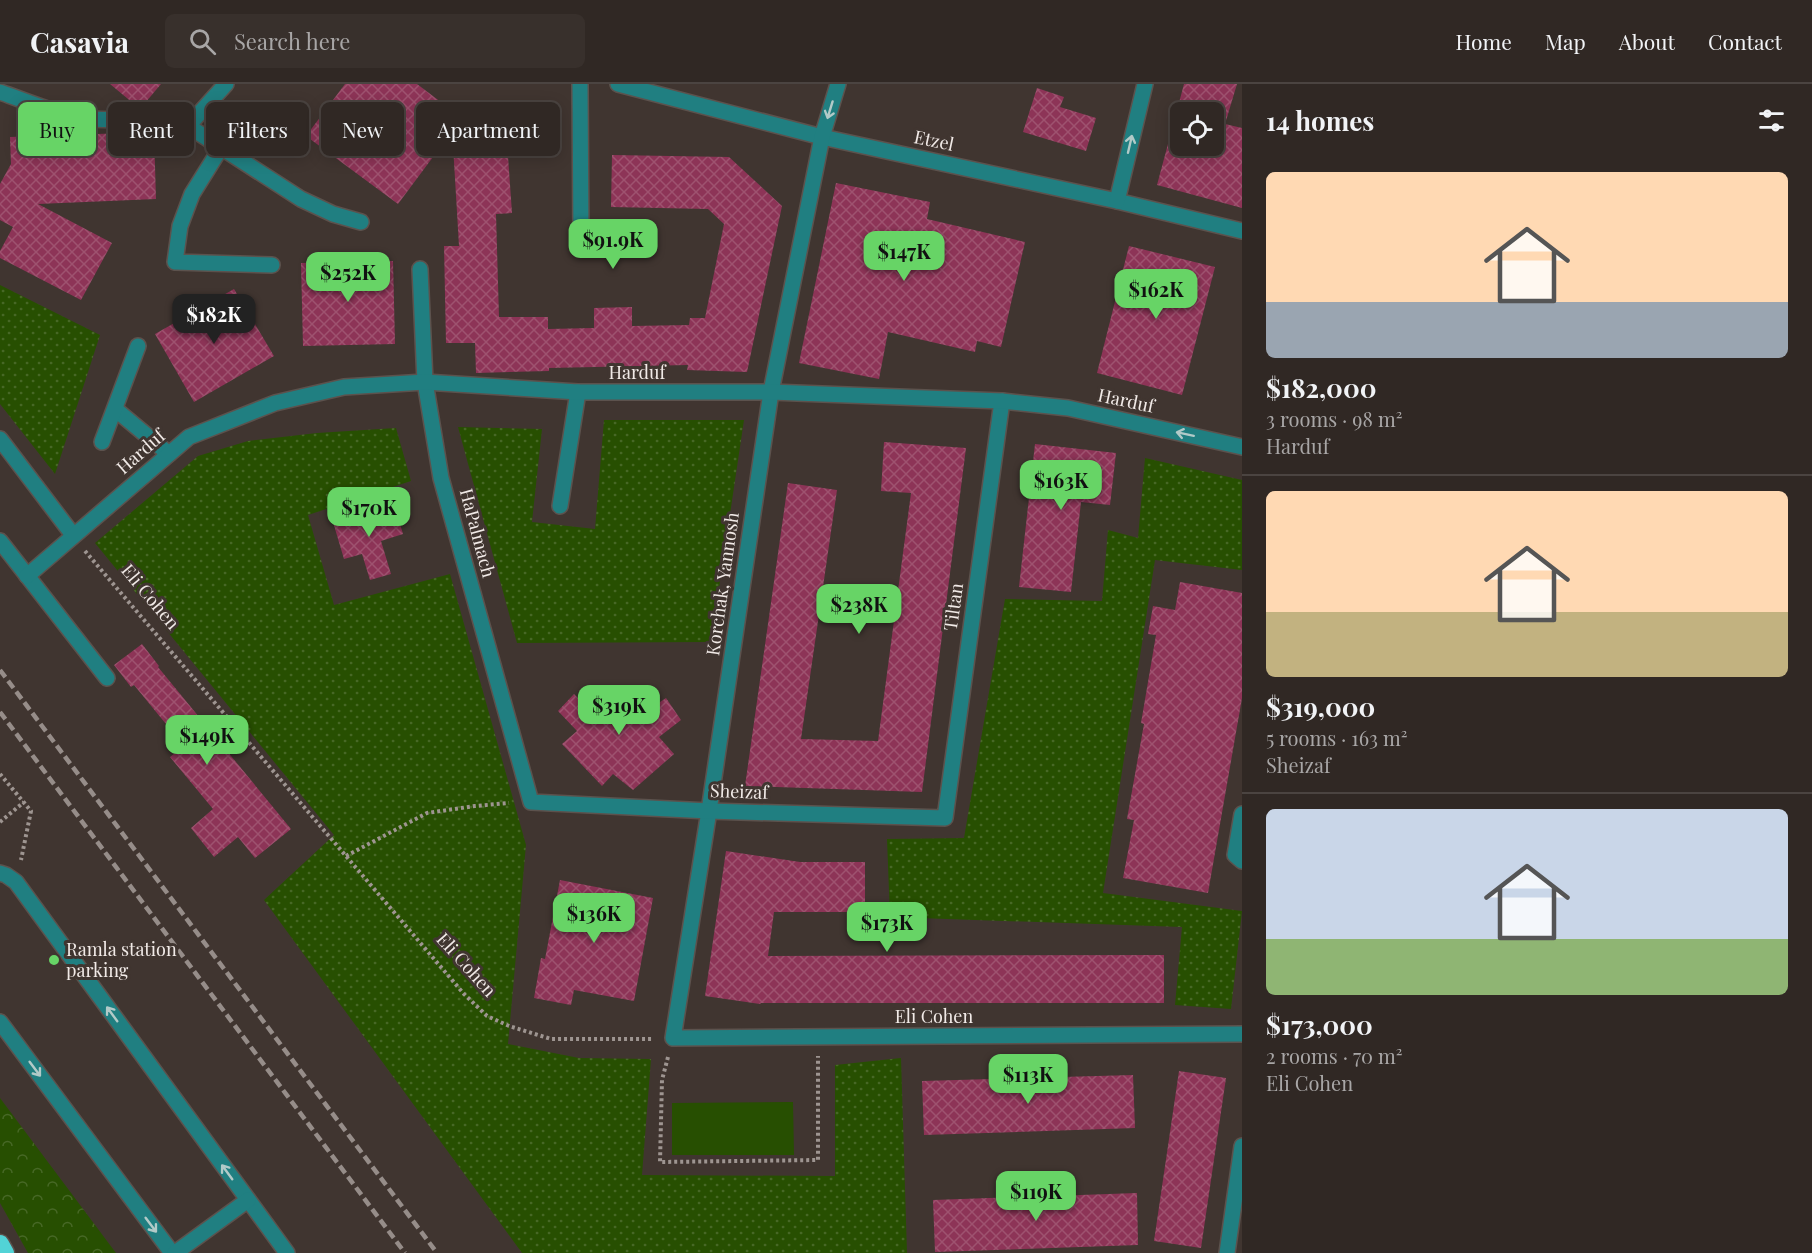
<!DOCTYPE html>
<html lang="en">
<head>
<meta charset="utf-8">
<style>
  :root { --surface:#302824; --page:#38302c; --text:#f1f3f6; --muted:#a8a6a6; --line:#4b4441; --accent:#67d466 }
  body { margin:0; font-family:"Playfair Display",serif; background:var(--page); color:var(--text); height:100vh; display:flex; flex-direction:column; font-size:22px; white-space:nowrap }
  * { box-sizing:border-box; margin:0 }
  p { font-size:20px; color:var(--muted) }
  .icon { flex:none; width:33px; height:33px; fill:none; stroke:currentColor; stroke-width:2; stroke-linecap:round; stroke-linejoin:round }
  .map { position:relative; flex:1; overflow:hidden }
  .side { display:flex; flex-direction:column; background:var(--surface); width:570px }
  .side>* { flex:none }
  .top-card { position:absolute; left:18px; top:18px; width:570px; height:54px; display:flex; gap:12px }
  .buttons { position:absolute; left:1170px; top:18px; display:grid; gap:12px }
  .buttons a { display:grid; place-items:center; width:54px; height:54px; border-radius:9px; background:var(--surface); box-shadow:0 3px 15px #0003,0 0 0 2px var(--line); font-size:30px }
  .price { position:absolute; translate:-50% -51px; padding:0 14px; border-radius:12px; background:var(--accent); color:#111; font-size:20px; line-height:39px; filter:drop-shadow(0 2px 3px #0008) }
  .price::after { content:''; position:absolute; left:50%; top:36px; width:18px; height:14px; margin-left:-9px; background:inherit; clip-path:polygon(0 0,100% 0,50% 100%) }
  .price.active { background:#222; color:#fff }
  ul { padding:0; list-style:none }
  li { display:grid; align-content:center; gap:12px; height:318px; padding:0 24px }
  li+li { border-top:2px solid var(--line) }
  li span { display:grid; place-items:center; height:186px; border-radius:9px; color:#555 }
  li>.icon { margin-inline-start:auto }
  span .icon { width:108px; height:108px; fill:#fffc; stroke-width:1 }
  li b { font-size:26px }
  h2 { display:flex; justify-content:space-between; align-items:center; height:72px; padding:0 24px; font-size:26px }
  .pill { padding:0 21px; border-radius:9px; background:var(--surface); box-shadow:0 3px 15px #0003,0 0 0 2px var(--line); font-size:21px; line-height:54px }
  .pill.active { background:var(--accent); color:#111 }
  header { display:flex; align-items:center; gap:36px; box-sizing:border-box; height:84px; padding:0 30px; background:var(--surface); border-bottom:2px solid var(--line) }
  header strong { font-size:28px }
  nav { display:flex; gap:33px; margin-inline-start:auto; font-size:21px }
  .search { width:420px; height:54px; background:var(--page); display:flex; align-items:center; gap:15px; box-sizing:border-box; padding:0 21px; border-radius:9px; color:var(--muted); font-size:22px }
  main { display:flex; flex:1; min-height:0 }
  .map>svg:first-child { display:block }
</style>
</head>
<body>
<header>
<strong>Casavia</strong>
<div class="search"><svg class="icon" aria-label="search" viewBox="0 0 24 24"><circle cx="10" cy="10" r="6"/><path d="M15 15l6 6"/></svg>Search here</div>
<nav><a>Home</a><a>Map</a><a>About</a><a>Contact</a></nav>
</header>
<main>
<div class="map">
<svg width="1242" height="1169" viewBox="0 0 1242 1169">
  <defs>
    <pattern id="grass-dots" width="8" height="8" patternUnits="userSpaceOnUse" patternTransform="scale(1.5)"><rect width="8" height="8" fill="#274f01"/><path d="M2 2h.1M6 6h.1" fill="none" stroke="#476826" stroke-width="1.8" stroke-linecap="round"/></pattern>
    <pattern id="forest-crowns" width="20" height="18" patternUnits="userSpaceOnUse" patternTransform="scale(1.5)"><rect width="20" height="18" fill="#274f01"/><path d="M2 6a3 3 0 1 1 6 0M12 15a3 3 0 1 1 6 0" fill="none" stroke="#476826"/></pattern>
    <pattern id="building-cross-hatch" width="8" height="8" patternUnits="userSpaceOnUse" patternTransform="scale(1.5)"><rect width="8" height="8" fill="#8d3457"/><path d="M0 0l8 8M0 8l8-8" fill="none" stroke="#9e526f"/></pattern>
  </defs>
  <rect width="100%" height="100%" fill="#403530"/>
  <g fill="url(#grass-dots)">
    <path d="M0,201L100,251L55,390L0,320Z"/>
    <path d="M604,336H744L711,558L517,559L458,343L542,345L532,438L595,445Z"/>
    <path d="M396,344L411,397L308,431L334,521L450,490L526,761L508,960L579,974L651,975L642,1091L835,1092V981L901,974L907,1169H522L264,816L334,751L95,459L198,372L248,357L317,349Z"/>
    <path d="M1145,374L1242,396V486L1155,476L1103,809L1242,827L1231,925L1175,921L1182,843L890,833L887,755L964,754L1005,515L1102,517L1108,446L1138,454Z"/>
  </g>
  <path fill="url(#forest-crowns)" d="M0,1014L116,1169H28L0,1119Z"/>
  <path fill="#274f01" d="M793,1018L794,1071H672V1019Z"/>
  <g fill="url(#building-cross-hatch)" fill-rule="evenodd">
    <path d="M110,0H161L140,25Z"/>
    <path d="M345,0H417L462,34L398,120L306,52Z"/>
    <path d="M1184,0H1237L1225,40L1242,44V124L1157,101ZM1180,28H1214V62H1180Z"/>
    <path d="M1037,4L1064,13L1060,23L1096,34L1086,67L1023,48Z"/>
    <path d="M154,48L156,115L38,120L112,159L81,216L0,174V167L13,143L0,136V100L11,80L10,53Z"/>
    <path d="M507,58L512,129L496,130L499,233H548V245L594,244V224L632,223V242L689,241L690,234H705L724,140L708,125L611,123L612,71L729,73L782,122L747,288L687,286L688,281L549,284V287L476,289L475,259H446L444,162H459L453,61Z"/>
    <path d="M836,99L930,118L927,135L1025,158L1001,263L977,257L975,268L888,248L879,295L799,279Z"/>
    <path d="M1129,162L1215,183L1182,311L1097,289Z"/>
    <path d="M393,177L395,260L303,262L301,179Z"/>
    <path d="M234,205L274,272L194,318L155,250Z"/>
    <path d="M884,358L966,364L922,708L745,702L788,399L837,406L801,655L878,657L911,409L881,407Z"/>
    <path d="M1035,360L1116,369L1110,421L1081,418L1071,508L1019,503Z"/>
    <path d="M394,420L403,450L381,457L391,490L370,496L362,470L344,475L333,438Z"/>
    <path d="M1180,498L1242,509V614L1208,809L1123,794L1134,736L1127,735L1144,640L1141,639L1156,551L1148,550L1153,522L1175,526Z"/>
    <path d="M142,560L159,582L158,583L291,745L255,774L238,753L214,773L191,744L213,725L170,673L184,662L134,601L131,603L114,581Z"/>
    <path d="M596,607L640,610L651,624L666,614L681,636L659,653L674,670L633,706L613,690L602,702L562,660L577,647L558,627L574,610L587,623Z"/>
    <path d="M726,767L800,778H865V828H774L768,872L1164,871V919H761L760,920L705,912Z"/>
    <path d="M560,796L653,814L634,917L574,906L571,921L534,914L541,874L545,875Z"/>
    <path d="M1179,987L1226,994L1201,1164L1154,1157Z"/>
    <path d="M1133,991L1135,1044L924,1051L922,997Z"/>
    <path d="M1137,1109L1138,1161L935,1168L933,1116Z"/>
  </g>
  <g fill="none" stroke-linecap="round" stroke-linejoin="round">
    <g stroke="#5c524d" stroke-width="18">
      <g id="minor">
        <path d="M580,0L581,157"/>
        <path d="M618,0L822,53L1117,117L1242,147"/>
        <path d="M838,0L822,53L771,308L709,727L673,954L1242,950"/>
        <path d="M0,8C26,17 63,33 90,35C123,37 156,33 188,42L301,115L333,130L361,138"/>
        <path d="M188,42L226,0"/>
        <path d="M222,62L192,110L180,142L175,178L272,181"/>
        <path d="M1117,117L1145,0"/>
        <path d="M420,185L425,298L441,394L531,718L709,727L945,734L1002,317"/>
        <path d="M115,325L169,370"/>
        <path d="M0,355L73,451"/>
        <path d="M102,358L138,262"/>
        <path d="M560,422L578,308"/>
        <path d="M0,457L107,594"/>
        <path d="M27,492L189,353L275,319L344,303L425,298L578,308H771L1002,317L1068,324L1242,363"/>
        <path d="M1242,730L1235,771L1242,777"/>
        <path d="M0,789L6,791L16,798L287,1169"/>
        <path d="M0,938L172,1169"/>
        <path d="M175,1169L248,1116"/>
        <path d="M1227,1169L1242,1062"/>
      </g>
    </g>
    <g stroke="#5c524d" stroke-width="21">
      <path id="highway" d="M0,1160L5,1169"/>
    </g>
    <g stroke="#9e9591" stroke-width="4" stroke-dasharray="3 3" stroke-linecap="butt">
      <path d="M85,467L464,910L487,932L509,942L551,955H652"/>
      <path d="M0,690L31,727L21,776"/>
      <path d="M0,738L24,718"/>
      <path d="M346,772L427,729L475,722L509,719"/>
      <path d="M668,973L662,996L660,1078L818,1076V972"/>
    </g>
    <use href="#minor" stroke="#207f81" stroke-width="15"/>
    <use href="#highway" stroke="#52d3d6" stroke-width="18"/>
    <g stroke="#968d89" stroke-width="4.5" stroke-dasharray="9 4.5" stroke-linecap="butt">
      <path d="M0,586L437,1169"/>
      <path d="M0,628L405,1169"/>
    </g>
  </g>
  <defs><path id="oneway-shaft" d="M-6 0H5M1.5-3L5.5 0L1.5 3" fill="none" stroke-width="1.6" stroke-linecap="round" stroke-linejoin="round" transform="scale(1.5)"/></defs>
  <g stroke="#b2cac8">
    <use href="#oneway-shaft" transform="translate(830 26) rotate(107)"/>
    <use href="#oneway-shaft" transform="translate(1130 60) rotate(-77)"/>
    <use href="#oneway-shaft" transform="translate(1185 350) rotate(-168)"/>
    <use href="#oneway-shaft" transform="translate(112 930) rotate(-126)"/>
    <use href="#oneway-shaft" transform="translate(35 985) rotate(53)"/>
    <use href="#oneway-shaft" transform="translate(227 1088) rotate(-126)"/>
    <use href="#oneway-shaft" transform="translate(151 1141) rotate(53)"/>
  </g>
  <circle fill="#67d466" stroke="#403530" stroke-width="2" cx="54" cy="876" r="6"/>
  <g text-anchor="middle" stroke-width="6" stroke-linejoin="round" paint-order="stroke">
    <g font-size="18" fill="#f1eae7" stroke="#403530">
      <text transform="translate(934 57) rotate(12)" y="6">Etzel</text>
      <text x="637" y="295">Harduf</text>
      <text transform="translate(1126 317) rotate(12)" y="6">Harduf</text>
      <text transform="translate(141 368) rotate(-41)" y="6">Harduf</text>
      <text transform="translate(477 449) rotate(75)" y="6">HaPalmach</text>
      <text transform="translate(723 500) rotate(-82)" y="6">Korchak, Yannosh</text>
      <text transform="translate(150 513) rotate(50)" y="6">Eli Cohen</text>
      <text transform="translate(954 523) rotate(-82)" y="6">Tiltan</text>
      <text transform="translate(739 708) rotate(2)" y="6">Sheizaf</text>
      <text transform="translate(466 881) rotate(48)" y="6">Eli Cohen</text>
      <text x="934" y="939">Eli Cohen</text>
    </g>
    <g font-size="18" fill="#f1eae7" stroke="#403530" text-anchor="start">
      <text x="66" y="872">Ramla station<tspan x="66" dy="21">parking</tspan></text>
    </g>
  </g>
</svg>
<div class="buttons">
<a><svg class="icon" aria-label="locate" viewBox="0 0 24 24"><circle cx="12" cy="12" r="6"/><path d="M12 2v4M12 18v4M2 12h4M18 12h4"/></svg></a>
</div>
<b class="price" style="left:613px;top:186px">$91.9K</b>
<b class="price" style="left:904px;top:198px">$147K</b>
<b class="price" style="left:348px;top:219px">$252K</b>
<b class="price" style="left:1156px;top:236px">$162K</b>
<b class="price active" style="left:214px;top:261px">$182K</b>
<b class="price" style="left:1061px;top:427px">$163K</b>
<b class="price" style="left:369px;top:454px">$170K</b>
<b class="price" style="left:859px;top:551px">$238K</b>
<b class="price" style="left:619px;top:652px">$319K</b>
<b class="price" style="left:207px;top:682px">$149K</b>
<b class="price" style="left:594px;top:860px">$136K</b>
<b class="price" style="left:887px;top:869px">$173K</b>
<b class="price" style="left:1028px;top:1021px">$113K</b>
<b class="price" style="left:1036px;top:1138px">$119K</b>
<div class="top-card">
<a class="pill active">Buy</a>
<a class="pill">Rent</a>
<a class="pill">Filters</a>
<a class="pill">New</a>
<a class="pill">Apartment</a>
</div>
</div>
<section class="side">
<h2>14 homes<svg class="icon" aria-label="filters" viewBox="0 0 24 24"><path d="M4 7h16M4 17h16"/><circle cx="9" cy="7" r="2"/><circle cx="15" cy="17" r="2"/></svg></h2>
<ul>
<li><span style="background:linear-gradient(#ffd9b3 70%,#9aa5b1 0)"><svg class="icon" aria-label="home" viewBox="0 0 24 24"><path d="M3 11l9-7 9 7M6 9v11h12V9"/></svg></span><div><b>$182,000</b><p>3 rooms · 98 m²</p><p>Harduf</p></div></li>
<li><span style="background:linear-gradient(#ffd9b3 65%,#c2b280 0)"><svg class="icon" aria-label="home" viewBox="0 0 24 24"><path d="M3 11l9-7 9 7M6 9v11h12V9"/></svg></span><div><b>$319,000</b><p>5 rooms · 163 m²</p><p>Sheizaf</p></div></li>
<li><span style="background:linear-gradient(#c9d6e8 70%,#8fb573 0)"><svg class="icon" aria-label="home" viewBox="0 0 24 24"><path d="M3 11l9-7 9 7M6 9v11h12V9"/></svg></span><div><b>$173,000</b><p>2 rooms · 70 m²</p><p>Eli Cohen</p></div></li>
</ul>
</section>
</main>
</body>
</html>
